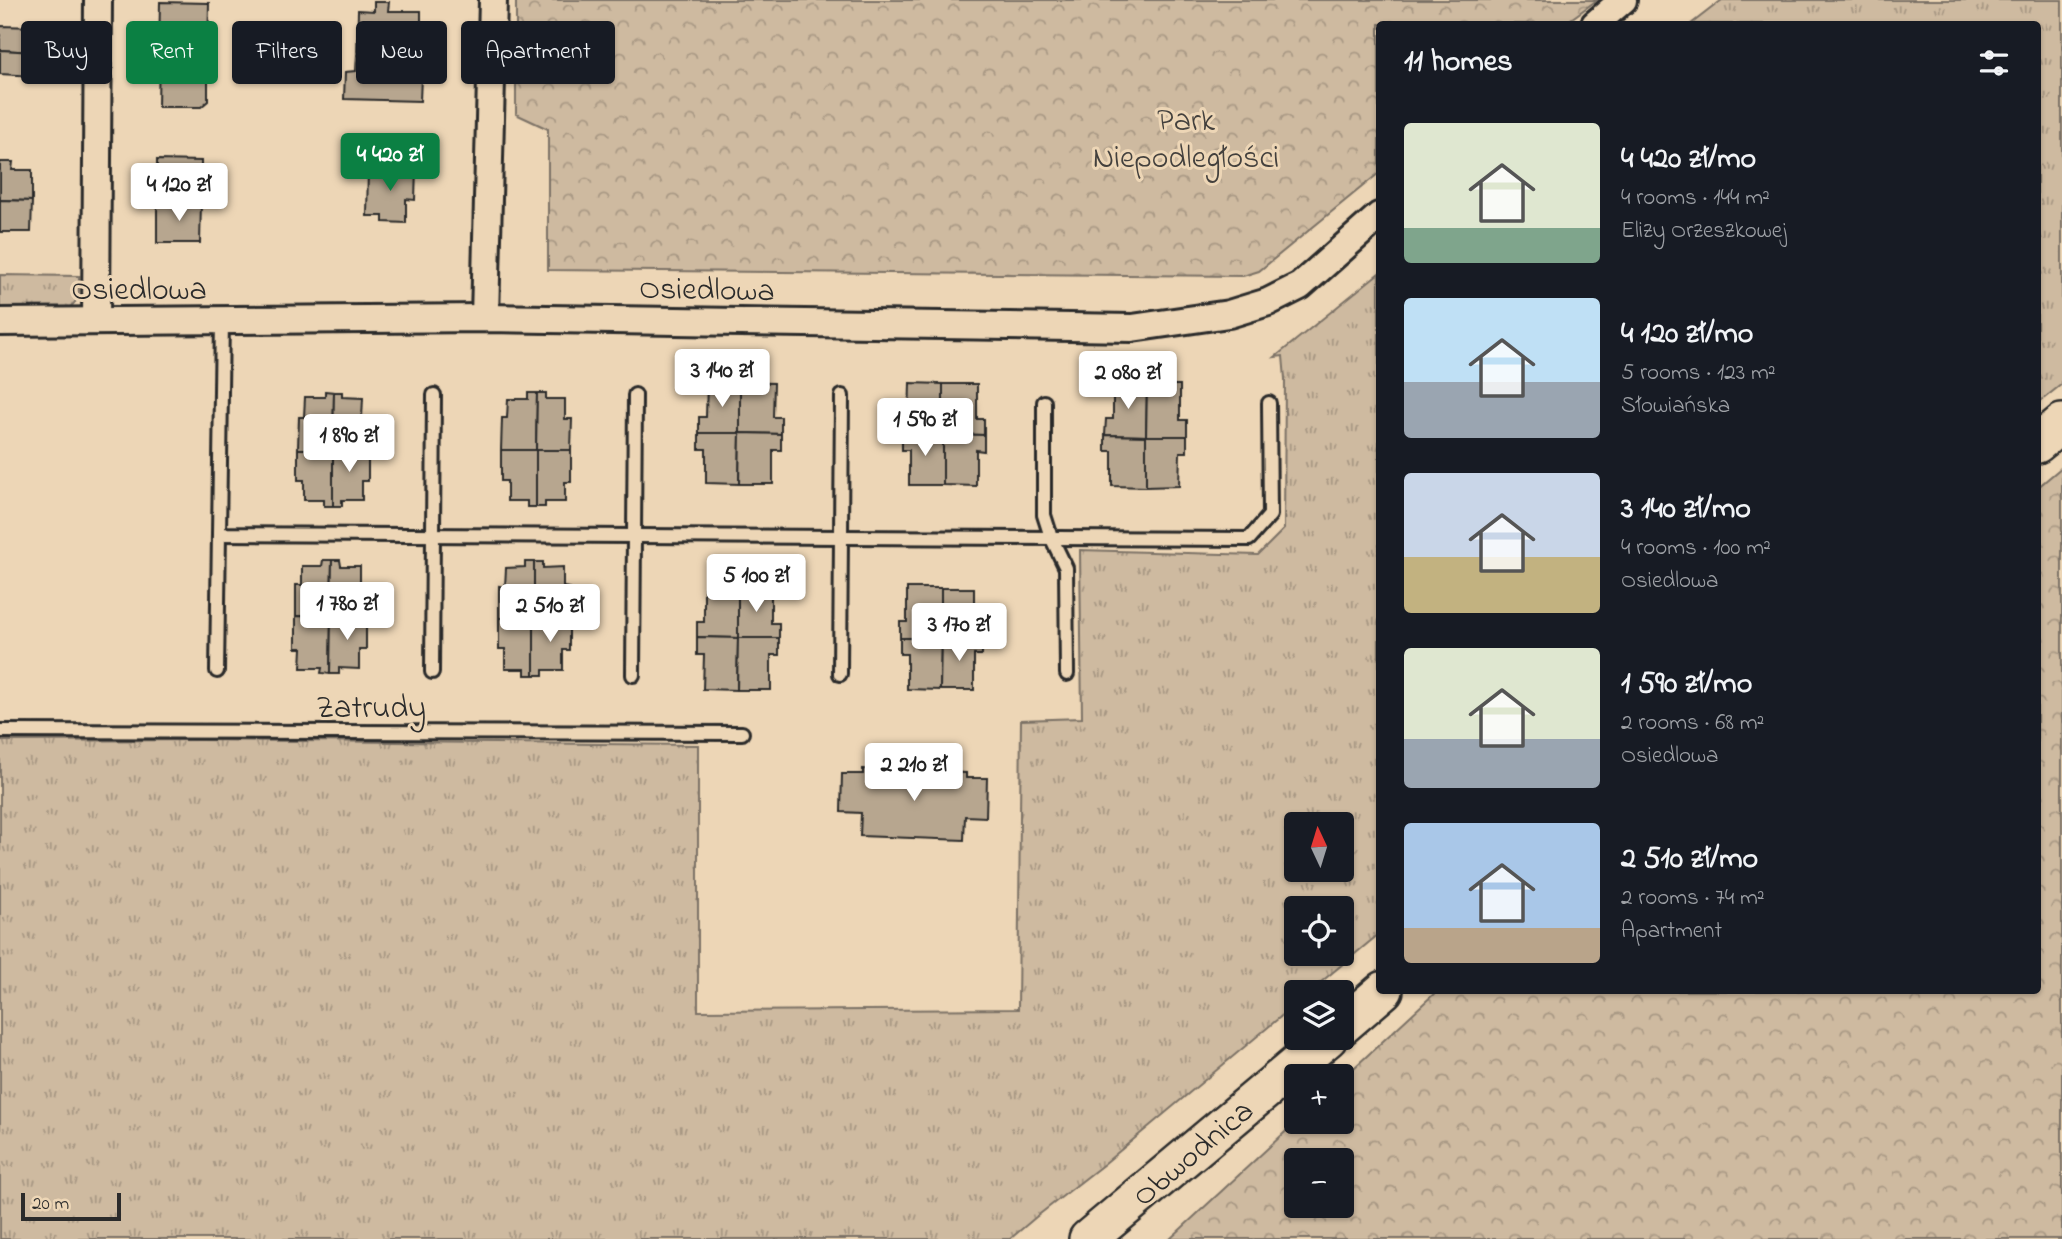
<!DOCTYPE html>
<html lang="en">
<head>
<meta charset="utf-8">
<style>
  :root { --surface:#171b24; --page:#20242c; --text:#f1f3f6; --muted:#9ea1a6; --accent:#0b8043 }
  body { margin:0; font-family:"Indie Flower",sans-serif; background:var(--page); color:var(--text); height:100vh; display:flex; flex-direction:column; font-size:26px; white-space:nowrap }
  * { box-sizing:border-box; margin:0 }
  p { font-size:23px; color:var(--muted) }
  .icon { flex:none; width:38px; height:38px; fill:none; stroke:currentColor; stroke-width:2; stroke-linecap:round; stroke-linejoin:round }
  .map { position:relative; flex:1; overflow:hidden }
  .side { position:absolute; left:1376px; top:21px; width:665px; height:973px; display:flex; flex-direction:column; background:var(--surface); border-radius:7px; box-shadow:0 2px 5px #0004 }
  .side>* { flex:none }
  .guide { position:absolute; left:21px; top:21px; width:665px; height:63px; display:flex; gap:14px }
  .needle { width:46px; rotate:356deg }
  .tools { position:absolute; left:1284px; top:812px; display:grid; gap:14px }
  .tools a { display:grid; place-items:center; width:70px; height:70px; border-radius:7px; background:var(--surface); box-shadow:0 2px 5px #0004; font-size:35px }
  .scale { position:absolute; left:21px; bottom:18px; width:100px; box-sizing:border-box; padding-left:7px; border:4px solid #2b2b2b; border-top:0; font-size:19px; line-height:24px; white-space:nowrap; color:#2b2b2b; -webkit-text-stroke:5px #edd6b6; paint-order:stroke }
  .price { position:absolute; translate:-50% -60px; padding:0 16px; border-radius:7px; background:#fff; color:#222; font-size:23px; line-height:46px; filter:drop-shadow(0 2px 4px #0008) }
  .price::after { content:''; position:absolute; left:50%; top:42px; width:21px; height:16px; margin-left:-10px; background:inherit; clip-path:polygon(0 0,100% 0,50% 100%) }
  .price.on { background:var(--accent); color:#fff }
  ul { padding:0; list-style:none }
  li { display:flex; align-items:center; gap:21px; height:175px; padding:0 28px }
  li span { display:grid; place-items:center; flex:none; width:196px; height:140px; border-radius:7px; color:#555 }
  li>.icon { margin-inline-start:auto }
  span .icon { width:84px; height:84px; fill:#fffc; stroke-width:1 }
  li b { font-size:30px }
  h2 { display:flex; justify-content:space-between; align-items:center; height:84px; padding:0 28px; font-size:30px }
  .chip { padding:0 24px; border-radius:7px; background:var(--surface); box-shadow:0 2px 5px #0004; font-size:24px; line-height:63px }
  .chip.on { background:var(--accent); color:#fff }
  .map>svg:first-child { display:block }
</style>
</head>
<body>
<div class="map">
<svg width="2062" height="1239" viewBox="0 0 2062 1239">
  <defs>
    <pattern id="grass-tufts" width="24" height="20" patternUnits="userSpaceOnUse" patternTransform="scale(1.75)"><rect width="24" height="20" fill="#cebaa0"/><path d="M3 7l-1-3M5 7V3M7 7l1-3M15 17l-1-3M17 17v-4M19 17l1-3" fill="none" stroke="#a79783"/></pattern>
    <pattern id="forest-crowns" width="20" height="18" patternUnits="userSpaceOnUse" patternTransform="scale(1.75)"><rect width="20" height="18" fill="#cebaa0"/><path d="M2 6a3 3 0 1 1 6 0M12 15a3 3 0 1 1 6 0" fill="none" stroke="#a79783"/></pattern>
  </defs>
  <rect width="100%" height="100%" fill="#edd6b6"/>
  <filter id="ink" filterUnits="userSpaceOnUse"><feTurbulence type="fractalNoise" baseFrequency=".0143" numOctaves="2"/><feDisplacementMap in="SourceGraphic" scale="14" xChannelSelector="R" yChannelSelector="G"/><feConvolveMatrix kernelMatrix="1 2 1 2 8 2 1 2 1" color-interpolation-filters="sRGB"/></filter>
  <g filter="url(#ink)">
    <g fill="url(#grass-tufts)" stroke="#7c7266" stroke-width="2" fill-rule="evenodd">
      <path d="M1722,0H2062V384L2037,404V24H1691Z"/>
      <path d="M1379,273V934L1309,992H1297V1003L1104,1164L1036,1217L1010,1239H0V741L201,740L698,745V1011L1018,1009L1021,720L1082,718L1080,550L1258,555L1284,529L1285,379L1283,356L1275,357ZM1342,824V870H1297V824ZM1342,908V954H1297V908Z"/>
      <path d="M0,275L79,276C79,295 81,301 64,311H0Z"/>
    </g>
    <g fill="url(#forest-crowns)" stroke="#7c7266" stroke-width="2" fill-rule="evenodd">
      <path d="M516,0H1597L1564,24H1379V173L1269,263L1259,271L1243,276L548,270V129L516,114Z"/>
      <path d="M2062,467V1239H1170L1297,1121L1342,1122V1079L1437,991L2037,990V488ZM1297,1160H1342V1206H1297Z"/>
    </g>
    <g fill="#b7a68f" stroke="#2b2b2b" stroke-width="2">
      <path d="M160,2L209,3L208,52H159Z"/>
      <path d="M374,2H389L388,11H421V35H416V55L420,56L357,55L358,10L374,11Z"/>
      <path d="M0,26L36,27L35,52L0,50Z"/>
      <path d="M0,50L35,52L34,76L0,74Z"/>
      <path d="M159,52H208V101L201,107H158Z"/>
      <path d="M357,55L420,56L415,57V77H421L420,101L344,99L345,72L356,71Z"/>
      <path d="M157,160L201,161V175H223V203L157,202Z"/>
      <path d="M0,162H13L12,170H32V201L0,200Z"/>
      <path d="M368,168H416L415,200L406,199V223L383,222V216H367Z"/>
      <path d="M0,200L32,201L31,232H0Z"/>
      <path d="M157,202L201,203L200,243H157Z"/>
      <path d="M707,382H740V433H699V417H706Z"/>
      <path d="M740,382L774,383L773,417H781V434L740,433Z"/>
      <path d="M910,383L943,384V434H902V418H909Z"/>
      <path d="M943,384H977V419H984V435L943,434Z"/>
      <path d="M1113,384L1147,385L1146,436L1105,435L1106,419H1113Z"/>
      <path d="M1147,385H1180V420H1187V436H1146Z"/>
      <path d="M325,391L334,392L333,449H298L299,417H304L305,397H325Z"/>
      <path d="M334,392H342V397L363,398L362,418H368V449H333Z"/>
      <path d="M528,393H537L536,450H501L502,418H507L508,399H528Z"/>
      <path d="M537,393H546V399H565V419H572L571,450H536Z"/>
      <path d="M699,433H740L739,484L706,483V449H699Z"/>
      <path d="M740,433L781,434V450H773V484H739Z"/>
      <path d="M902,434H943V485H909V450H902Z"/>
      <path d="M943,434L984,435V451L976,450V486L943,485Z"/>
      <path d="M1105,435L1146,436V487L1112,486V451H1105Z"/>
      <path d="M1146,436H1187V452H1180L1179,486L1146,487Z"/>
      <path d="M298,449H333V506H324V500H304V480H298Z"/>
      <path d="M333,449H368V481H362V500H342V506H333Z"/>
      <path d="M501,450H536V507H527V501H507V481H501Z"/>
      <path d="M536,450H571V482H565V502H545V507H536Z"/>
      <path d="M323,560H332L331,617L296,616V585H302V566H322Z"/>
      <path d="M332,560H340L341,566H360V586H366V617H331Z"/>
      <path d="M525,562H534V618H499V586L505,587L506,568L525,567Z"/>
      <path d="M534,562H543V568L563,567V587L569,588V618H534Z"/>
      <path d="M704,588H738V638L697,637V622H704Z"/>
      <path d="M738,588H771V623H779V638H738Z"/>
      <path d="M907,588H941V638H900V622H907Z"/>
      <path d="M941,588H974V623H982V638H941Z"/>
      <path d="M296,616L331,617L330,674L321,673L322,668H301L302,648H296Z"/>
      <path d="M331,617H366V649H359V669L339,668V674H330Z"/>
      <path d="M499,618H534V675H525V669H505V649H499Z"/>
      <path d="M534,618H569V650H563V670H543V675H534Z"/>
      <path d="M697,637L738,638L737,690L703,689L704,655H697Z"/>
      <path d="M738,638H779V655H771V690H737Z"/>
      <path d="M900,638H941L940,690L907,689V654H900Z"/>
      <path d="M941,638H982V655H974V690H940Z"/>
      <path d="M863,769L966,773V778H987L986,817L965,816L964,840L860,836L861,813L841,812L842,774H863Z"/>
    </g>
    <g fill="none" stroke-linecap="round" stroke-linejoin="round">
      <g stroke="#2b2b2b" stroke-width="18">
        <g id="lane">
          <path d="M222,320L219,534L1249,539L1270,515L1269,403"/>
          <path d="M1044,402V515L1051,537L1066,568L1067,674"/>
          <path d="M217,671L219,534"/>
          <path d="M432,672L434,395"/>
          <path d="M840,674L842,396"/>
          <path d="M633,675L635,395"/>
          <path d="M0,731L742,733"/>
        </g>
      </g>
      <g stroke="#2b2b2b" stroke-width="32">
        <g id="street">
          <path d="M1595,24L1623,0"/>
          <path d="M485,318L493,0"/>
          <path d="M96,321L98,0"/>
          <path d="M0,322L485,318L1132,328L1229,314L1268,302L1300,286L1379,216"/>
        </g>
      </g>
      <g stroke="#2b2b2b" stroke-width="42">
        <g id="secondary">
          <path d="M2037,444L2062,423"/>
          <path d="M1342,1026L1384,990"/>
          <path d="M1088,1239L1328,1038"/>
        </g>
      </g>
      <use href="#lane" stroke="#edd6b6" stroke-width="12"/>
      <use href="#street" stroke="#edd6b6" stroke-width="26"/>
      <use href="#secondary" stroke="#edd6b6" stroke-width="37"/>
    </g>
  </g>
  <g text-anchor="middle" stroke-width="6" stroke-linejoin="round" paint-order="stroke">
    <g font-size="32" fill="#43403d" stroke="#edd6b6">
      <text x="1186" y="130">Park<tspan x="1186" dy="37">Niepodległości</tspan></text>
    </g>
    <g font-size="32" fill="#2b2b2b" stroke="#edd6b6">
      <text x="139" y="299">Osiedlowa</text>
      <text transform="translate(707 288) rotate(1)" y="11">Osiedlowa</text>
      <text x="371" y="717">Zatrudy</text>
      <text transform="translate(1192 1152) rotate(-40)" y="11">Obwodnica</text>
    </g>
  </g>
</svg>
<div class="tools">
<a><svg class="needle" viewBox="-14 -14 28 28"><path d="M0-13l5 13h-10z" fill="#e53935"/><path d="M0 13l5-13h-10z" fill="#9ea1a6"/></svg></a>
<a><svg class="icon" aria-label="locate" viewBox="0 0 24 24"><circle cx="12" cy="12" r="6"/><path d="M12 2v4M12 18v4M2 12h4M18 12h4"/></svg></a>
<a><svg class="icon" aria-label="layers" viewBox="0 0 24 24"><path d="M12 4l9 5-9 5-9-5zM3 14l9 5 9-5"/></svg></a>
<a>+</a>
<a>−</a>
</div>
<div class="scale">20 m</div>
<b class="price on" style="left:390px;top:193px">4 420 zł</b>
<b class="price" style="left:179px;top:223px">4 120 zł</b>
<b class="price" style="left:722px;top:409px">3 140 zł</b>
<b class="price" style="left:1128px;top:411px">2 080 zł</b>
<b class="price" style="left:925px;top:458px">1 590 zł</b>
<b class="price" style="left:349px;top:474px">1 890 zł</b>
<b class="price" style="left:756px;top:614px">5 100 zł</b>
<b class="price" style="left:347px;top:642px">1 780 zł</b>
<b class="price" style="left:550px;top:644px">2 510 zł</b>
<b class="price" style="left:959px;top:663px">3 170 zł</b>
<b class="price" style="left:914px;top:803px">2 210 zł</b>
<div class="guide">
<a class="chip">Buy</a>
<a class="chip on">Rent</a>
<a class="chip">Filters</a>
<a class="chip">New</a>
<a class="chip">Apartment</a>
</div>
<section class="side">
<h2>11 homes<svg class="icon" aria-label="filters" viewBox="0 0 24 24"><path d="M4 7h16M4 17h16"/><circle cx="9" cy="7" r="2"/><circle cx="15" cy="17" r="2"/></svg></h2>
<ul>
<li><span style="background:linear-gradient(#dfe7d0 75%,#7fa58c 0)"><svg class="icon" aria-label="home" viewBox="0 0 24 24"><path d="M3 11l9-7 9 7M6 9v11h12V9"/></svg></span><div><b>4 420 zł/mo</b><p>4 rooms · 144 m²</p><p>Elizy Orzeszkowej</p></div></li>
<li><span style="background:linear-gradient(#bfe0f5 60%,#9aa5b1 0)"><svg class="icon" aria-label="home" viewBox="0 0 24 24"><path d="M3 11l9-7 9 7M6 9v11h12V9"/></svg></span><div><b>4 120 zł/mo</b><p>5 rooms · 123 m²</p><p>Słowiańska</p></div></li>
<li><span style="background:linear-gradient(#c9d6e8 60%,#c2b280 0)"><svg class="icon" aria-label="home" viewBox="0 0 24 24"><path d="M3 11l9-7 9 7M6 9v11h12V9"/></svg></span><div><b>3 140 zł/mo</b><p>4 rooms · 100 m²</p><p>Osiedlowa</p></div></li>
<li><span style="background:linear-gradient(#dfe7d0 65%,#9aa5b1 0)"><svg class="icon" aria-label="home" viewBox="0 0 24 24"><path d="M3 11l9-7 9 7M6 9v11h12V9"/></svg></span><div><b>1 590 zł/mo</b><p>2 rooms · 68 m²</p><p>Osiedlowa</p></div></li>
<li><span style="background:linear-gradient(#a9c7e8 75%,#b9a48a 0)"><svg class="icon" aria-label="home" viewBox="0 0 24 24"><path d="M3 11l9-7 9 7M6 9v11h12V9"/></svg></span><div><b>2 510 zł/mo</b><p>2 rooms · 74 m²</p><p>Apartment</p></div></li>
</ul>
</section>
</div>
</body>
</html>
